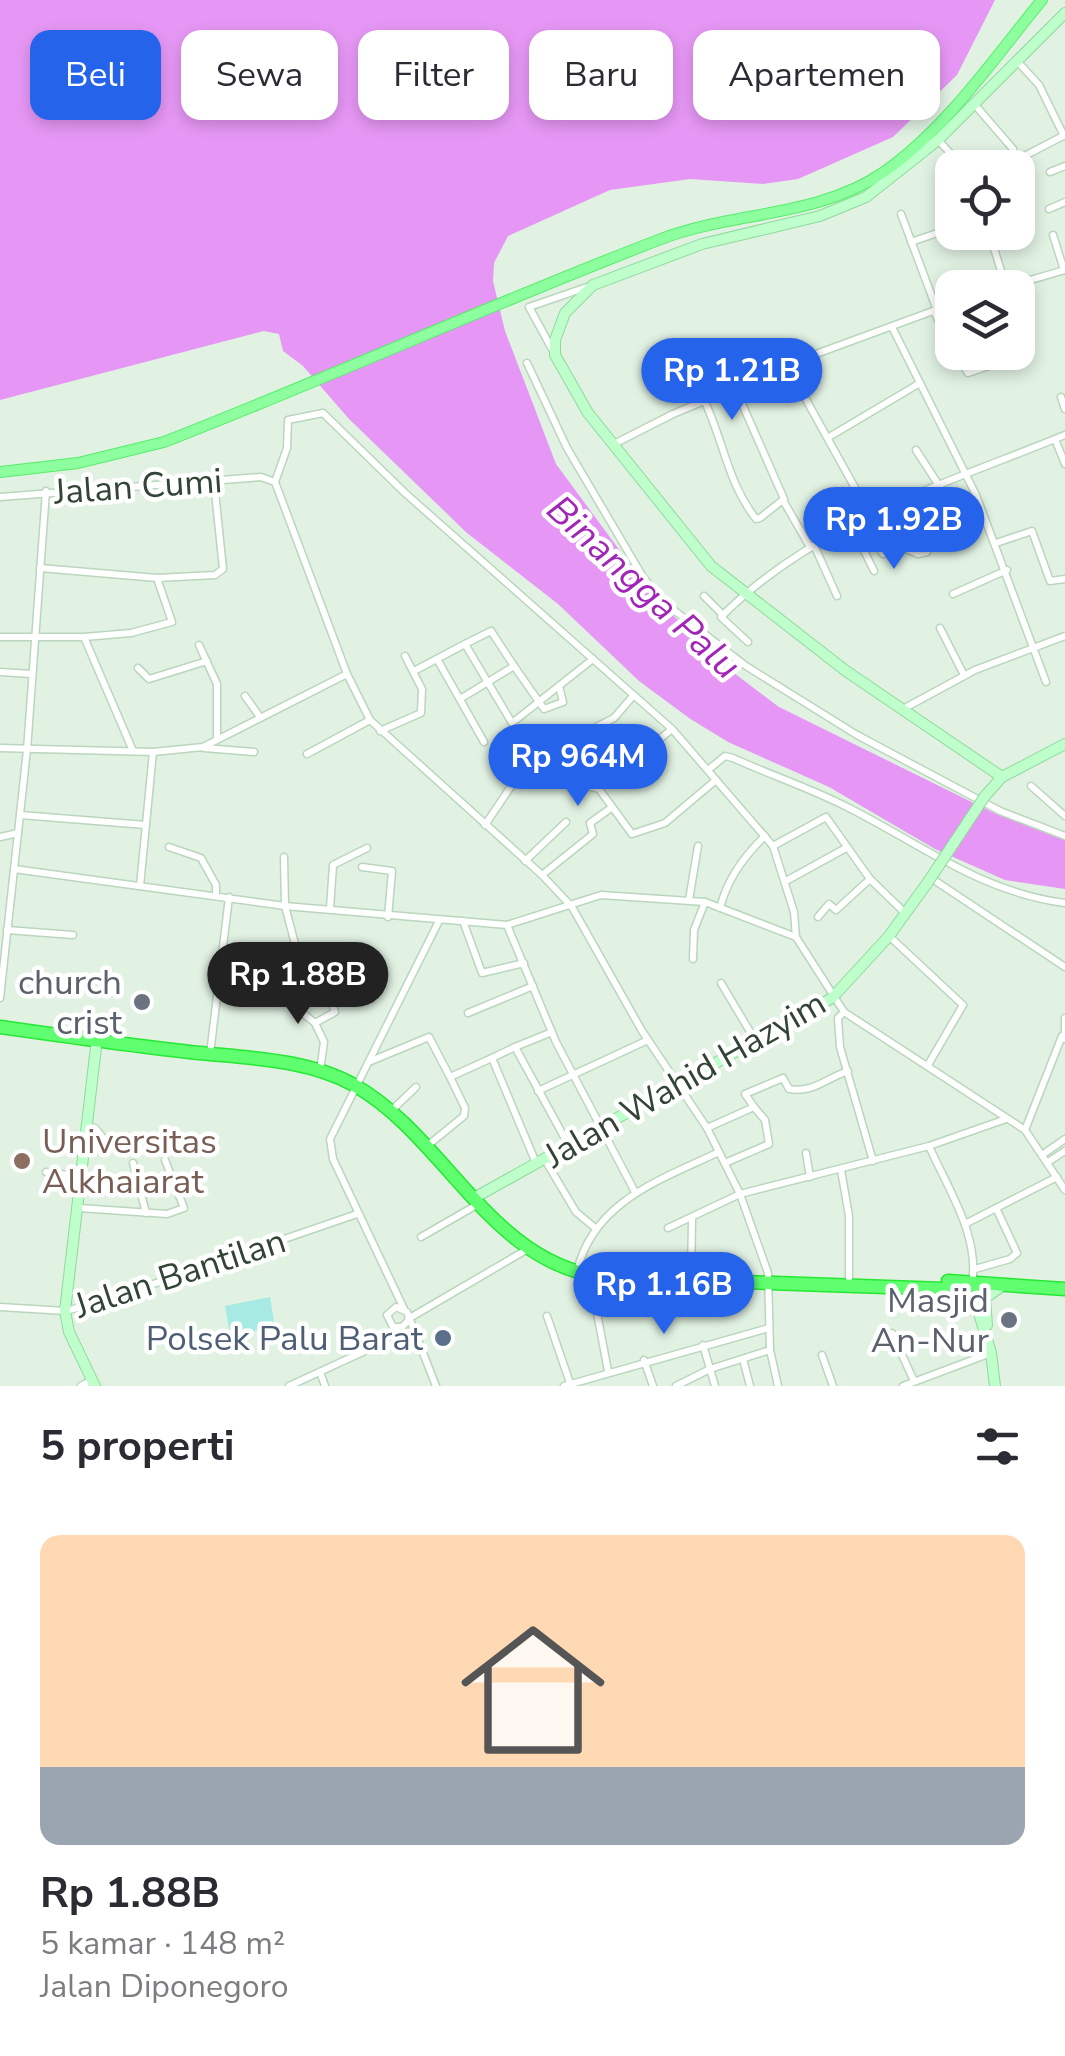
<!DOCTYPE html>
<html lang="id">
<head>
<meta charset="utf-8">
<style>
  :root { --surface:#fff; --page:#f2f2f3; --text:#2b2b33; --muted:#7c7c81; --line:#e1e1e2; --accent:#2563eb }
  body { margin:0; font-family:"Nunito Sans",sans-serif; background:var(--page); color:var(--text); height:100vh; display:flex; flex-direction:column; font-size:38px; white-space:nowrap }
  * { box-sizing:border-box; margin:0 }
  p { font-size:32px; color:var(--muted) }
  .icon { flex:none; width:55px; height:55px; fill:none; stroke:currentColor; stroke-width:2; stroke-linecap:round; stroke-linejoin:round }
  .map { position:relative; height:1386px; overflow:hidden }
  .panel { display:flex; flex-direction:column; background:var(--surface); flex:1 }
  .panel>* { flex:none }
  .top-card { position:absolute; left:30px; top:30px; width:1005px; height:90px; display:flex; gap:20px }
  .tools { position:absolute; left:935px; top:150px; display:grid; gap:20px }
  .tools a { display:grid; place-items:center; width:100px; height:100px; border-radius:20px; background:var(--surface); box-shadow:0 5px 15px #0003; font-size:50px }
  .price { position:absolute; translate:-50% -85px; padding:0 22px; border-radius:35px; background:var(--accent); color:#fff; font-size:32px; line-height:65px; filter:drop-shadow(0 2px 5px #0008) }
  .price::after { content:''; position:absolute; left:50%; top:60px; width:30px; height:22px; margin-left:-15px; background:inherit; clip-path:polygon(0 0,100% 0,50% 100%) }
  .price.selected { background:#222; color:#fff }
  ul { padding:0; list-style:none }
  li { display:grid; align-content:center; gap:20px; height:530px; padding:0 40px }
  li+li { border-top:2px solid var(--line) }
  li span { display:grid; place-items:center; height:310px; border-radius:20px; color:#555 }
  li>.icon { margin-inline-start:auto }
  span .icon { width:180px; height:180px; fill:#fffc; stroke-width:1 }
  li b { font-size:42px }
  h2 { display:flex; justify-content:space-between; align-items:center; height:120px; padding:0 40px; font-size:42px }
  .tag { padding:0 35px; border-radius:20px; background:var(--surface); box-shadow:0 5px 15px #0003; font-size:35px; line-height:90px }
  .tag.selected { background:var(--accent); color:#fff }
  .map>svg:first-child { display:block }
</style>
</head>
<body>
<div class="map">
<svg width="1065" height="1386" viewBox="0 0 1065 1386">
  <rect width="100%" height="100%" fill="#e1f2e3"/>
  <path fill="#a6eae3" d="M270,1297L275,1327L230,1335L225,1306Z"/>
  <path fill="#e697f5" d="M0,0H995L957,75L893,137L798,179L763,184L690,179L610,190L508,236L494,263L493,281L505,331L556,464L654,597L726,667L779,707L994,813L1065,839V889L1005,880L935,849L829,787L728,742L689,718L639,681L558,604L467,533L349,419L303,366L283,351L279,334L264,331L0,400Z"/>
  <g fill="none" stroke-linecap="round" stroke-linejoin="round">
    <g stroke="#bad6bd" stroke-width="9">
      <g id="street">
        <path d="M1017,61L1039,85L1063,134"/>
        <path d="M975,105L1013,149"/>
        <path d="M938,140L964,168"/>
        <path d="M1001,168L1065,135"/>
        <path d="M1050,172L1065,166"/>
        <path d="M1049,209L1065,202"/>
        <path d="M901,214L937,310"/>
        <path d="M989,232L1006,287"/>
        <path d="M1053,235L1064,270"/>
        <path d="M911,242L952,228"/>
        <path d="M1003,288L1065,270"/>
        <path d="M934,311L952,350"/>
        <path d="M892,327L976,495L1046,682"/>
        <path d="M552,349L529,307L590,286"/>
        <path d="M954,352L968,373L1022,355"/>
        <path d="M527,363L567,448L643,577L662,601L746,666L857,735L1000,811L1065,836"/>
        <path d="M788,367L870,515"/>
        <path d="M1061,397L1065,409"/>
        <path d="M705,402C724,443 728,483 756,519L760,518L784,499L736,390"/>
        <path d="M829,437L920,383"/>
        <path d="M1055,439L1065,464"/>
        <path d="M612,445L673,414L816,354L952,304"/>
        <path d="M916,450L940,487"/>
        <path d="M275,482L347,674L370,720L542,875L572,907L642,1031L707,1128L740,1194L768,1273L770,1350L778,1386"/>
        <path d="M275,482L287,448L288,420L323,413L405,493L672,729L773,846L794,912L796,937"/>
        <path d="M0,497L261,477L275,482"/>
        <path d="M784,502L810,547"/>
        <path d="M851,524L874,571"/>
        <path d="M858,539L872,536L883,554L904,548L918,554L927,552"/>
        <path d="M996,543L1032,531L1050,581L1065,579"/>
        <path d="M814,545L837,596"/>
        <path d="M40,568L157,578L172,622L131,633L84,637"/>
        <path d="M157,578L215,575L223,569L214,482"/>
        <path d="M953,594L1007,570"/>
        <path d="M704,596L723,615"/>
        <path d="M940,628L964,675"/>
        <path d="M0,637H84L133,751"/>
        <path d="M748,642L721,617C814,523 945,484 1065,435"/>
        <path d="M199,645L217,684V738"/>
        <path d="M437,659L484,742"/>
        <path d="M514,666L544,709L563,702L559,686"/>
        <path d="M138,668L149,679L207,661"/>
        <path d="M414,671L465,644L512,723L593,659"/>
        <path d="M0,672L32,674"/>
        <path d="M245,696L260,717"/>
        <path d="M460,699L514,666L491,631L465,644"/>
        <path d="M903,709L975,670L1065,636"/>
        <path d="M380,731L421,713L422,689L405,656"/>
        <path d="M561,745L614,718L633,696"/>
        <path d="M0,748L153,752L203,747L347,674"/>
        <path d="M204,748L254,752"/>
        <path d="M307,754L370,720"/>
        <path d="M708,770L725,756L733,758C770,775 810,788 847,807C921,844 980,892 1065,903"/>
        <path d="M1031,786L1065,816"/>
        <path d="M599,789L672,729"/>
        <path d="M20,815L146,825"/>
        <path d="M485,825L514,782L561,745L584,785L599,789L632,834L665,823L716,780"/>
        <path d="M0,837L18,833"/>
        <path d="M773,846L826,817L870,879L905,913"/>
        <path d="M169,847L201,858L216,885V896"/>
        <path d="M284,857L285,906L300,963L319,966L335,1012L315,1023L324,1042L320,1071"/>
        <path d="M525,861L566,822"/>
        <path d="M362,867L392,871L388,917"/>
        <path d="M14,869L285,906L507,925L601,895L705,902L796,937L844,1012L1025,1130L1065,1190"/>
        <path d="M542,875L593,834L590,823L611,808"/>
        <path d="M931,878L1065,967"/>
        <path d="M786,881L846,848"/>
        <path d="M140,886L153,752"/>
        <path d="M689,900L698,846"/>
        <path d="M720,908C727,880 745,855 765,836"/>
        <path d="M330,909L333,865L367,848"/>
        <path d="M818,917L829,904L836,910L870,879"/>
        <path d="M463,921L482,973L524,963"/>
        <path d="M507,925L556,1042L635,1192"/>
        <path d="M7,930L73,935"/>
        <path d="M889,936L963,1005L928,1065"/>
        <path d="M693,959L694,930L705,902"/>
        <path d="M721,983L755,1040"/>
        <path d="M0,998L27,750L46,491"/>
        <path d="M294,1006L315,1023"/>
        <path d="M844,1012L838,1018L840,1047L873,1161"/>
        <path d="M468,1013L533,986"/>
        <path d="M1065,1018V1039"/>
        <path d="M552,1032L515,1047L569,1146"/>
        <path d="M210,1054L229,897"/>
        <path d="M492,1058L515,1047"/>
        <path d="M371,1061L429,1037L450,1077"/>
        <path d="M538,1091L648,1040"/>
        <path d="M392,1110L416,1087"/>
        <path d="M88,1128H95L109,1145L145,1136"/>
        <path d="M707,1128L754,1107L745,1094L783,1078L789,1089C813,1093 825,1079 848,1071"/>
        <path d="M1025,1130L1062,1036"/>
        <path d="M427,1146L464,1116L465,1108L450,1077L492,1058L536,1163"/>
        <path d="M929,1146C948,1189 980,1236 972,1284"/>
        <path d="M806,1153L810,1177"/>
        <path d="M1042,1155L1065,1139"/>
        <path d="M545,1160L576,1212L594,1227"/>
        <path d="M1048,1162L1065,1151"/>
        <path d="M133,1163L146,1213"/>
        <path d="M725,1163L769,1144L765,1120L754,1107"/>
        <path d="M841,1170L849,1216V1285"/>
        <path d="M46,1172L80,1177"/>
        <path d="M79,1208L167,1214L184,1208L165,1160"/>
        <path d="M965,1224L1057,1177"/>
        <path d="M668,1228L740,1194L929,1146L1006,1119"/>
        <path d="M421,1237L480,1203"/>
        <path d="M975,1269L1010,1259L1017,1253L996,1208"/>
        <path d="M577,1271C594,1201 660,1180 719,1152"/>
        <path d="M602,1278L597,1313L608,1371"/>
        <path d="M691,1280L692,1219"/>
        <path d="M0,1307L65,1311L101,1302L357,1214"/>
        <path d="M404,1309L333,1159L330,1139L439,921"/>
        <path d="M547,1316L571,1386"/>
        <path d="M408,1319L526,1250"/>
        <path d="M408,1321L402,1327H393L387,1315L396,1307L407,1312L436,1386"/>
        <path d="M892,1333L914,1381"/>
        <path d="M703,1345L715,1386"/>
        <path d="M822,1355L833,1386"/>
        <path d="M743,1359L750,1386"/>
        <path d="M644,1360L653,1386"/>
        <path d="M320,1372L325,1386"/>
        <path d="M81,1386L92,1380"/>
        <path d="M289,1386L378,1345L402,1327"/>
        <path d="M564,1386L769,1328"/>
        <path d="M676,1386L710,1369L770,1350"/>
        <path d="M903,1386L991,1353"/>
      </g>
    </g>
    <g stroke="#8fd99c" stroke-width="12">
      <g id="secondary">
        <path d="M1002,777L846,671L711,566L588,413L555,355V340L565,313L593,285L702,244L820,216L866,197L938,140L1065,13"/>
        <path d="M985,796L1002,777L1065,744"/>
        <path d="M474,1198L832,998L889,936L928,882"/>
        <path d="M972,1290L991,1353L995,1386"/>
        <path d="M987,1325L985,1298L1002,1286"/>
        <path d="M95,1386L69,1332L65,1311L96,1047"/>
      </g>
    </g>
    <g stroke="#56ec6a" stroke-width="12">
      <path id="primary" d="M0,472L78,463L164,442C331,377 494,303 661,239C734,211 817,218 884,172C947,128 994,58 1042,0"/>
    </g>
    <g stroke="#25e833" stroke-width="15">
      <g id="highway">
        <path d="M0,1027C63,1036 126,1045 190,1052C243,1058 306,1058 354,1085C446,1137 489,1262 602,1277L972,1290"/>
        <path d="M948,1281L1065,1289"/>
      </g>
    </g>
    <use href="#street" stroke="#fff" stroke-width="6"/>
    <use href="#secondary" stroke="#beffcb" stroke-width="10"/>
    <use href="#primary" stroke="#8dff9f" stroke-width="10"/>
    <use href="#highway" stroke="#5fff70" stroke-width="12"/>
    <g stroke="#8fd99c" stroke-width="12" stroke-linecap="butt">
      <path id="secondary-bridge" d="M928,882L985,796"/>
    </g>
    <use href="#secondary-bridge" stroke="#beffcb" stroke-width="10"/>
  </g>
  <g fill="#6b7280" stroke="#fff" stroke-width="4">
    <circle cx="142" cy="1002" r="10"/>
    <circle cx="1009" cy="1320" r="10"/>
  </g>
  <circle fill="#8d6e63" stroke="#fff" stroke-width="4" cx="22" cy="1161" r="10"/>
  <circle fill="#5c6f8a" stroke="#fff" stroke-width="4" cx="443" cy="1338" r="10"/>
  <g text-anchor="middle" stroke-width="9" stroke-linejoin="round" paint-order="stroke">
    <g font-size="35" fill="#324433" stroke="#fff">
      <text transform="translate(138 486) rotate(-4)" y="12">Jalan Cumi</text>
      <text transform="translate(685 1079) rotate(-30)" y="12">Jalan Wahid Hazyim</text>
      <text transform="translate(180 1273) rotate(-18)" y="12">Jalan Bantilan</text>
    </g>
    <g font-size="35" fill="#5b616d" stroke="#fff" text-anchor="end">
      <text x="122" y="994">church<tspan x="122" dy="40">crist</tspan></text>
      <text x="989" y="1312">Masjid<tspan x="989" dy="40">An-Nur</tspan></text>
    </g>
    <g font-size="35" fill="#785e54" stroke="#fff" text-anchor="start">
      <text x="42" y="1153">Universitas<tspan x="42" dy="40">Alkhaiarat</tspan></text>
    </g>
    <g font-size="35" fill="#4e5e75" stroke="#fff" text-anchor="end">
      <text x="423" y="1350">Polsek Palu Barat</text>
    </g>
    <g font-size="38" font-style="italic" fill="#a125b6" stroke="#fff">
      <text transform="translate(644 587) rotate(43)" y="13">Binangga Palu</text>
    </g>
  </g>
</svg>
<div class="tools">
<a><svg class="icon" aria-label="locate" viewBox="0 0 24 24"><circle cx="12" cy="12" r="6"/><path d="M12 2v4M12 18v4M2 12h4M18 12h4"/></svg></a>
<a><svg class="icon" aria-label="layers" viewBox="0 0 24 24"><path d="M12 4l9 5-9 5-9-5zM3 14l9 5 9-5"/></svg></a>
</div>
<b class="price" style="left:732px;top:423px">Rp 1.21B</b>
<b class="price" style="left:894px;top:572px">Rp 1.92B</b>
<b class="price" style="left:578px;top:809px">Rp 964M</b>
<b class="price selected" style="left:298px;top:1027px">Rp 1.88B</b>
<b class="price" style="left:664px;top:1337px">Rp 1.16B</b>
<div class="top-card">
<a class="tag selected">Beli</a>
<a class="tag">Sewa</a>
<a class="tag">Filter</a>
<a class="tag">Baru</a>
<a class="tag">Apartemen</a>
</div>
</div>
<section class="panel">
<h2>5 properti<svg class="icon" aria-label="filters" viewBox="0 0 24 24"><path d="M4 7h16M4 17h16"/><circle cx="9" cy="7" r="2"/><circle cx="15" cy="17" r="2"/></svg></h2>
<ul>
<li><span style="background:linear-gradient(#ffd9b3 75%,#9aa5b1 0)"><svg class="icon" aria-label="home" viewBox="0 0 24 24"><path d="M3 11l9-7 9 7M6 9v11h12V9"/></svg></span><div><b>Rp 1.88B</b><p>5 kamar · 148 m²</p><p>Jalan Diponegoro</p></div></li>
</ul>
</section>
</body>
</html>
